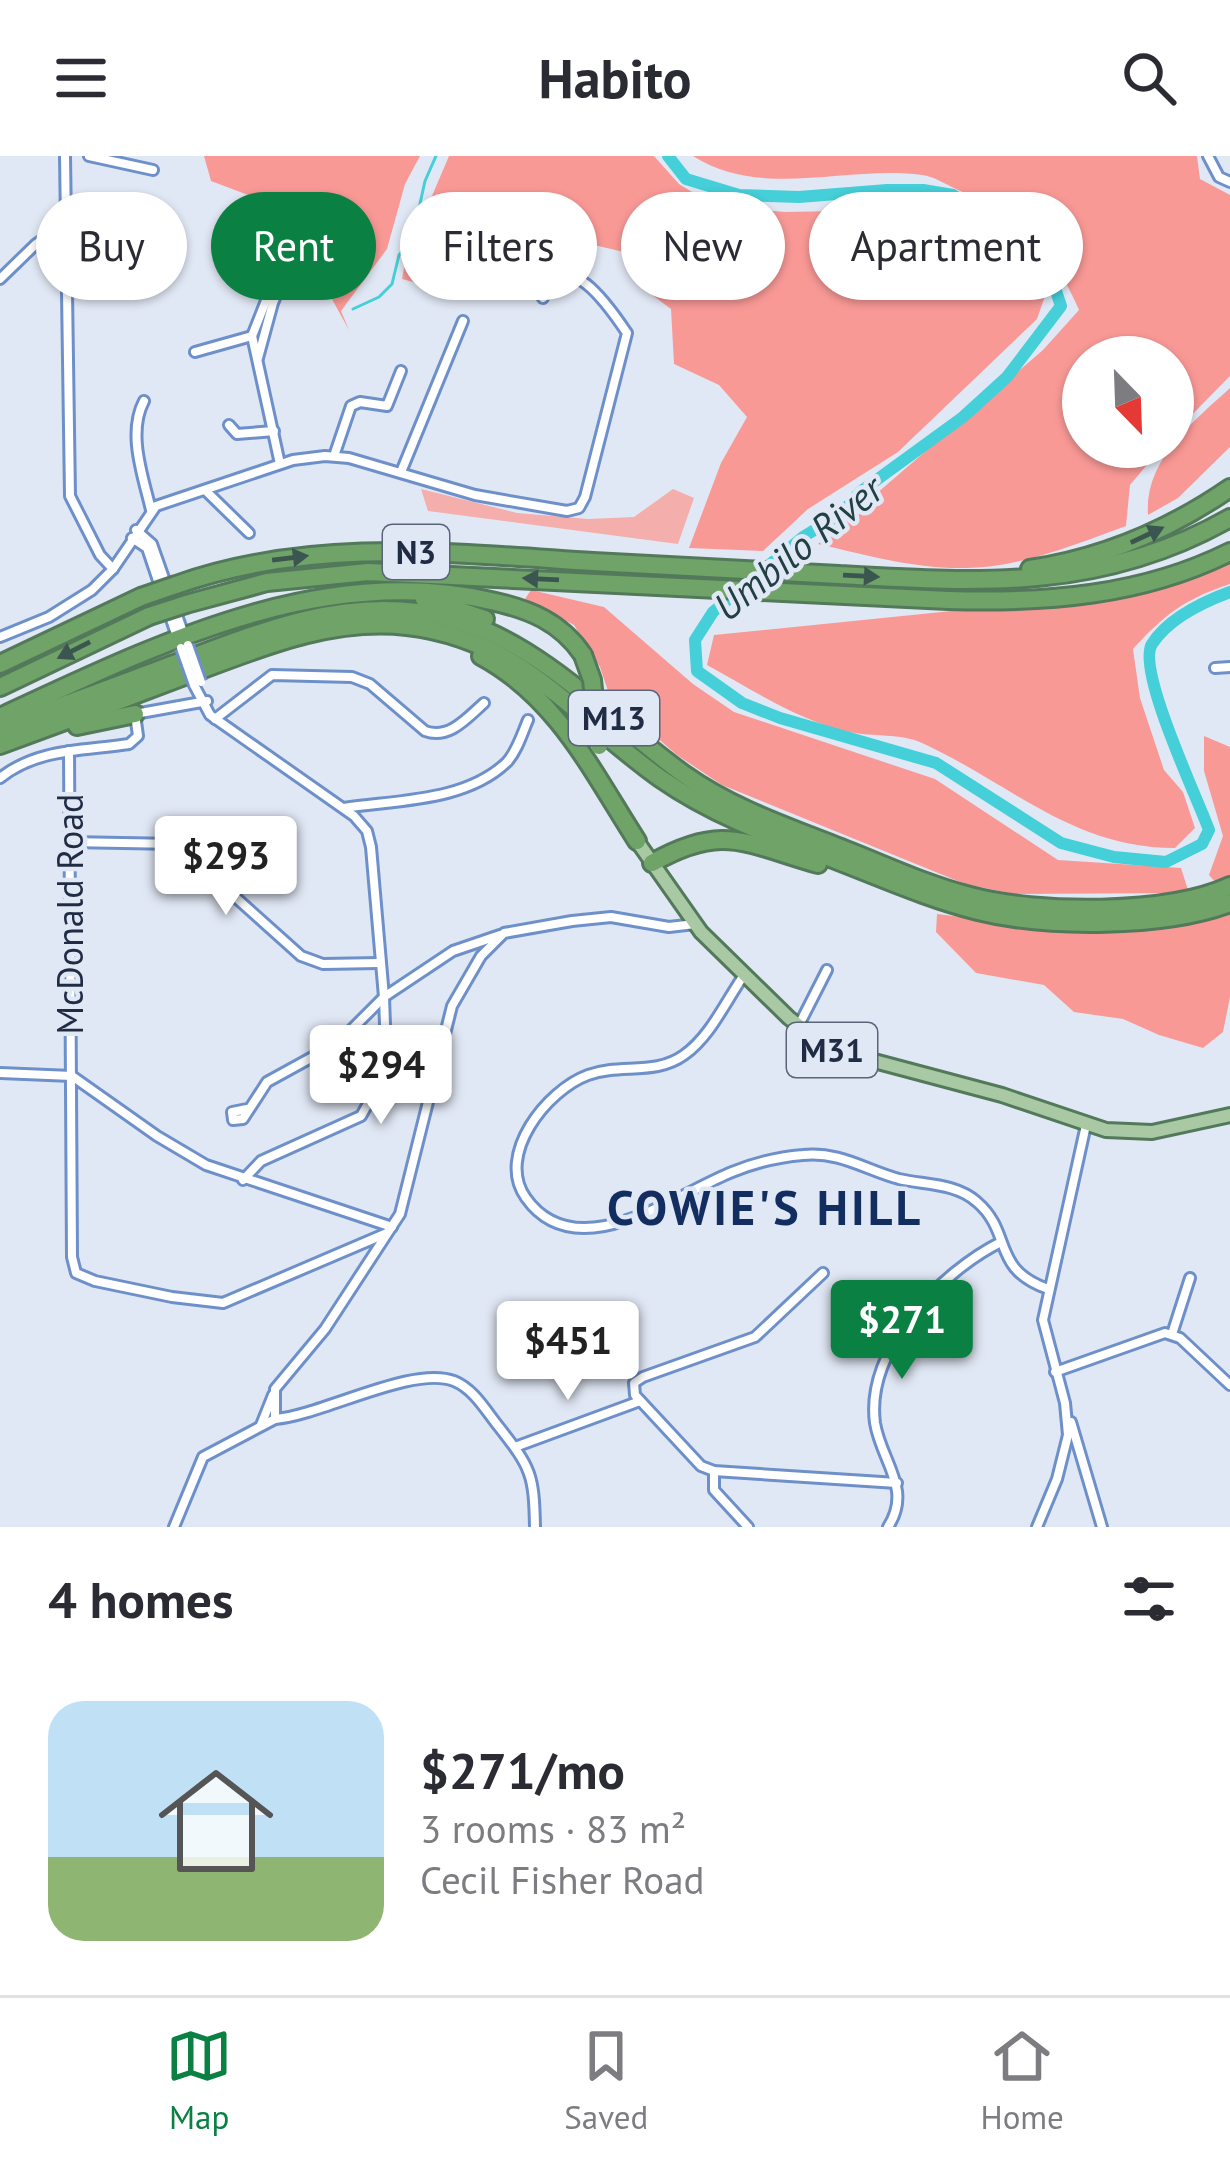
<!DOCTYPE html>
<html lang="en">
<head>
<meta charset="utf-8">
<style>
  :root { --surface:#fff; --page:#f7f7f7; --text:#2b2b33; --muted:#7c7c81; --line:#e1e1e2; --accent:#0b8043 }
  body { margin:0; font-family:"PT Sans",sans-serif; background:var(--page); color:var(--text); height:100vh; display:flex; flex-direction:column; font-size:45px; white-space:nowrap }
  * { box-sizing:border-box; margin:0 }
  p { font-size:39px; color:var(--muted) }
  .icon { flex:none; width:66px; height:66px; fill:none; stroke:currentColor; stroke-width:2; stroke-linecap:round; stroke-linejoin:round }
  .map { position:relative; height:1371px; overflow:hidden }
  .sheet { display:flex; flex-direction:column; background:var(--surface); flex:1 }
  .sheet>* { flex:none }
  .hud { position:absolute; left:36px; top:36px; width:1158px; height:108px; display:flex; gap:24px }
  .needle { width:78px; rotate:157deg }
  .fabs { position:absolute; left:1062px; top:180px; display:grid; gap:24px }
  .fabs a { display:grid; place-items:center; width:132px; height:132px; border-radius:50%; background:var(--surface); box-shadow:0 3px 9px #0004; font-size:60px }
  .price { position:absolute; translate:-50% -102px; padding:0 27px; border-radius:12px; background:#fff; color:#222; font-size:39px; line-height:78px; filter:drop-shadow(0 3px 6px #0008) }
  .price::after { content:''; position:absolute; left:50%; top:72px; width:36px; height:27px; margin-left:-18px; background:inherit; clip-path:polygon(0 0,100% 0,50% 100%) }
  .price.on { background:var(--accent); color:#fff }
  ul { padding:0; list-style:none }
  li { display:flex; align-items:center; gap:36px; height:300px; padding:0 48px }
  li span { display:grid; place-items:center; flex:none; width:336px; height:240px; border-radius:36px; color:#555 }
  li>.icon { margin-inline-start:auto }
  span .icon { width:144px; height:144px; fill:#fffc; stroke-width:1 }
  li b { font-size:51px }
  h2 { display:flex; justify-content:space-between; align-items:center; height:144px; padding:0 48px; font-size:51px }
  .pill { padding:0 42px; border-radius:54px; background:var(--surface); box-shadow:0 3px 9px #0004; font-size:42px; line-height:108px }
  .pill.on { background:var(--accent); color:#fff }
  header { display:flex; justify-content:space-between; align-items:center; height:156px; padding:0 48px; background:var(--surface); font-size:54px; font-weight:700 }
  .tab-bar { display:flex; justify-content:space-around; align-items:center; height:168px; border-top:3px solid var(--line); background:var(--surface); font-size:33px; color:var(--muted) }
  .tab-bar a { display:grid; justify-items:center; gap:6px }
  .tab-bar .on { color:var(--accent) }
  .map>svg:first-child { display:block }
</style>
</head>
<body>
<header><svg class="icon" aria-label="menu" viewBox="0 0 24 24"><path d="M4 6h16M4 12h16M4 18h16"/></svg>Habito<svg class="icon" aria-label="search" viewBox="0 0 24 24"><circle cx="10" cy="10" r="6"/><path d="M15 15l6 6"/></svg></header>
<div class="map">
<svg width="1230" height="1371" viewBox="0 0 1230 1371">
  <rect width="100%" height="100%" fill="#e1e8f5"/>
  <path fill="#f4aeab" d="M421,333L517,357L588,363L634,361L673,333L694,342L678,388L428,355Z"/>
  <g fill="#f99996">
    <path d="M204,0H420L405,28L387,93L341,155L349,174L328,136L340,74L211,25Z"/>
    <path d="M449,0H654L679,28L715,50L785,56L941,53L1045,140L1037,163L898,296L808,353L763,395L689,392L721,307L747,261L719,229L674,208L671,153L648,136L628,97L543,77L507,110L440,133L402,123L406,101L423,90L426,54Z"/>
    <path d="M693,0H1197L1200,23L1230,39V220L1173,278V201H1083V291H1162L1130,329L1126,370C1076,388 1019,412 965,412C915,413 866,399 818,388L1043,194L1079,154C1054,95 1014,58 956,33C945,28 933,20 922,19C846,9 763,44 693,0Z"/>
    <path d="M1230,232V291L1178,342L1148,359C1144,304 1193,266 1230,232Z"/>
    <path d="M1230,406V428C1185,443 1165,458 1133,493L1140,542L1164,614L1183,636L1195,672L1175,692C1072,692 1010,627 922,587C901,577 872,581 849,576C799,565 751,533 707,509L714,479L1159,434Z"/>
    <path d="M531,434L604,451L693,528L734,556L935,623L1058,704L1181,712L1189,737L1014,738L965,728L722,629L677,599L610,541L600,511L574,469L525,443Z"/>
    <path d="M1204,580L1230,591V720L1216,727L1209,719L1223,680L1204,615Z"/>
    <path d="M1230,757V841L1223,876L1203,892L1159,879L1123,863L1074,856L1044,829L976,817L936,776L937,758L1079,775Z"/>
  </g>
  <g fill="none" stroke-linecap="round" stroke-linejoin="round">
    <path stroke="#45cfd8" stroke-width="3" d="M353,153L379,141L392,128L399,99L412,84L425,25L436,0"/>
    <path stroke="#45cfd8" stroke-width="12" d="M668,0L686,23L739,39L799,41L887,34H923L953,39L977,54L1020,102L1053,126L1061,150L1007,221L963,261L860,336L842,357L803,381L713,456L695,484L697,515L742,547L780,562L936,607L1061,687L1114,701L1166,706L1202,688L1209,674C1197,641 1136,513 1152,488C1168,463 1203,446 1230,436"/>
    <g stroke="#6e90ca" stroke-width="14">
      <g id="street">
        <path d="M65,0L70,340L100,399L113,413"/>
        <path d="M89,0L153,14"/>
        <path d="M1208,0L1219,21L1230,26"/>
        <path d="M66,119L126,123"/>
        <path d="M0,123L36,88L66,68"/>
        <path d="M252,180L280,308"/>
        <path d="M252,180L290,84"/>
        <path d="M195,196L252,180"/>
        <path d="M258,202L273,147L302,78"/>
        <path d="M144,245C127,277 143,320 151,354"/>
        <path d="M229,269L237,278L274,275"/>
        <path d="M334,300L351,250L360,246L387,250L401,215"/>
        <path d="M401,316L463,165"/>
        <path d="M205,334L249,377"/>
        <path d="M136,374L152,388L184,479"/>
        <path d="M132,382L147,392L177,481"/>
        <path d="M0,481L49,461L92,434L113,413L156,350L293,304L325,300L349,302L475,339L567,355L579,352L585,341L627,177C610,152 569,89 537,133L543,142"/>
        <path d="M1215,512L1230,511"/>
        <path d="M194,529L210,559L354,660L367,675L371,691L384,841L386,897L383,921L361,960L261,1005L243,1024"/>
        <path d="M215,563L272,519L352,521L370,528L425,575C449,584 467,562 484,547"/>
        <path d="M69,595L72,1101L76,1117L95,1125L172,1141L223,1147L387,1077"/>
        <path d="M0,622C38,592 83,595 129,588L138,580L135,558L207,545"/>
        <path d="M344,652C396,644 466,646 507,606C517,595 522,578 528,564"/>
        <path d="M69,686L176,688L301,800L323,808L379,807"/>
        <path d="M744,819C726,845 710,881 684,899C655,920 620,907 588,919C547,934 495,999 526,1042C576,1113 675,1039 732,1016C754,1007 779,1001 803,999C839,995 866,1014 899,1023C925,1029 956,1027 977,1046C1013,1077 991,1113 1048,1133"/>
        <path d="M799,869L827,814"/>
        <path d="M0,917L72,920L157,980L206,1009L392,1071"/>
        <path d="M247,953L232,956L233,964L243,963L267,926L338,887L384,841L453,795L500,779"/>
        <path d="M823,1117L755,1181L643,1221L634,1227L635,1239L701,1310L714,1315L897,1327"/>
        <path d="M1172,1178L1190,1122"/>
        <path d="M1055,1216L1165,1177L1180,1182L1230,1229"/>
        <path d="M1071,1266L1102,1371"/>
        <path d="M261,1269L273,1239"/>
        <path d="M515,1291L640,1245"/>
        <path d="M714,1315V1334L748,1371"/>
        <path d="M174,1371L203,1301L275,1263"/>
        <path d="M535,1371C534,1318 531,1312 499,1271C486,1255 474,1233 454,1225C412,1209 323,1259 275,1263V1233L325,1173L400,1058L452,850L481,800L504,777L572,765L611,761L669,771L695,768"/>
        <path d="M888,1371C913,1333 881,1305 875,1267C865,1193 941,1116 1001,1086"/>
        <path d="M1037,1371L1057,1323L1068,1279L1065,1247L1043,1164L1086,969"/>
      </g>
    </g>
    <g stroke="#53795b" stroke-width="18">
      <path id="primary" d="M637,685L701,776L789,862L829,893L1002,939L1106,974L1152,976L1230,959"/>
    </g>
    <g stroke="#53795b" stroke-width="22">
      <g id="highway">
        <path d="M1030,413C1103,402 1169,374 1230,332"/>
        <path d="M176,429C311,381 453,397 593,406C675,410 757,414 839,419C980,427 1102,435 1230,362"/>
        <path d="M424,443L485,463"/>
        <path d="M186,448L267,426L368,416L948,444C1045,447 1142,440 1230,396"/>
        <path d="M481,500C557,541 592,615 637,685"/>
        <path d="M0,508L141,441"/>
        <path d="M0,531L149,460"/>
        <path d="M0,561C152,491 319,406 491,445C529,453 561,466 583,499"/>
        <path d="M77,570L135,558"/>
        <path d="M0,573C57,551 114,531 171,509C251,480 329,445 417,456C528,469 599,558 685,619C730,651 782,669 833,689C878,706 923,728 970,740C1037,758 1167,759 1230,730"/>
        <path d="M0,589C60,567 119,545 179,522C253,495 326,461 407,470C521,483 574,561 660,622C713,659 772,680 833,703C880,721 929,743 978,755C1046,772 1165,772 1230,747"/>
        <path d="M652,707C723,667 744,687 818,708"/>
      </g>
    </g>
    <use href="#street" stroke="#fff" stroke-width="8"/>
    <use href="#primary" stroke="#a9c8a4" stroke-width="12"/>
    <use href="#highway" stroke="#6fa367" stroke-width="16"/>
    <g stroke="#6e90ca" stroke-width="14" stroke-linecap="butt">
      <g id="street-bridge">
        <path d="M188,489L201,526"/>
        <path d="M181,492L194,529"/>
      </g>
    </g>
    <g stroke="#53795b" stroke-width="22" stroke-linecap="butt">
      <g id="highway-bridge">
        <path d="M141,441L176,429"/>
        <path d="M149,460L186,448"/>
        <path d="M583,499L592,524L599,590"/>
      </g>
    </g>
    <use href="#street-bridge" stroke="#fff" stroke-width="8"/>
    <use href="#highway-bridge" stroke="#6fa367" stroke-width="16"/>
  </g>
  <defs><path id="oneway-solid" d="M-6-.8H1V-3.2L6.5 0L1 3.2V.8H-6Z" transform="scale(3)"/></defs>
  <g fill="#3b5650">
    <use href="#oneway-solid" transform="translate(1147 379) rotate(-25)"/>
    <use href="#oneway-solid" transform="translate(290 402) rotate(-7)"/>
    <use href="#oneway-solid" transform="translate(861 420) rotate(3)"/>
    <use href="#oneway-solid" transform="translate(541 423) rotate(-177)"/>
    <use href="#oneway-solid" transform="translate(74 494) rotate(153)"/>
  </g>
  <g text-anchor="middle" stroke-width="9" stroke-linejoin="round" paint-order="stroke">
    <g fill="#e1e8f5" stroke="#596479" stroke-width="3">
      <rect x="383" y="369" width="66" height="54" rx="9"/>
      <rect x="569" y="535" width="90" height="54" rx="9"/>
      <rect x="787" y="867" width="90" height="54" rx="9"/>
    </g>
    <g font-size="33" font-weight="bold" fill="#1f2c44">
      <text x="416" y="408">N3</text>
      <text x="614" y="574">M13</text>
      <text x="832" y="906">M31</text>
    </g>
    <g font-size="36" fill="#1f2c44" stroke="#e1e8f5">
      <text transform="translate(70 758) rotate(-90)" y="13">McDonald Road</text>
    </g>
    <g font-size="39" font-style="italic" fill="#223f41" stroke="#e1e8f5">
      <text transform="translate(798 392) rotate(-39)" y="14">Umbilo River</text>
    </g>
    <g font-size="48" font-weight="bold" letter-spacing="3" fill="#122d5f" stroke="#e1e8f5">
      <text x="765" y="1069">COWIE'S HILL</text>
    </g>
  </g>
</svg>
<div class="fabs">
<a><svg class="needle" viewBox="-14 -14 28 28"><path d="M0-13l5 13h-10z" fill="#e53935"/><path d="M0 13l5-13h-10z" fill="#7c7c81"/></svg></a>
</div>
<b class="price" style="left:226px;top:762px">$293</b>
<b class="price" style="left:381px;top:971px">$294</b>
<b class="price on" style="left:902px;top:1226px">$271</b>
<b class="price" style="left:568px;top:1247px">$451</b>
<div class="hud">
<a class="pill">Buy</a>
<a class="pill on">Rent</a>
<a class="pill">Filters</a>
<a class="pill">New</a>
<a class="pill">Apartment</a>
</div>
</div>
<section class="sheet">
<h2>4 homes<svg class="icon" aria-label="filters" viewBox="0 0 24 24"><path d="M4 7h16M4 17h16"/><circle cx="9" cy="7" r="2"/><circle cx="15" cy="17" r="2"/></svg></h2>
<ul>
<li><span style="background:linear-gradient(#bfe0f5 65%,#8fb573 0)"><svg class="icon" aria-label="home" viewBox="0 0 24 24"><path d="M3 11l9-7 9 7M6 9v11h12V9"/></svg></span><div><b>$271/mo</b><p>3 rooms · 83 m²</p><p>Cecil Fisher Road</p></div></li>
</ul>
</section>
<nav class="tab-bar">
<a class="on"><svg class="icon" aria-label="map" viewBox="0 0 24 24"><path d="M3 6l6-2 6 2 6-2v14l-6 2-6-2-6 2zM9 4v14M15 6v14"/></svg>Map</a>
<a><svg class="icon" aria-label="saved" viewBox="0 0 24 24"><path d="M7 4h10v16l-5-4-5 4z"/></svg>Saved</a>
<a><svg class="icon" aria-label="home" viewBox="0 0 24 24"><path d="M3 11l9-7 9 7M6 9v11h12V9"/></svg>Home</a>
</nav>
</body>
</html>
